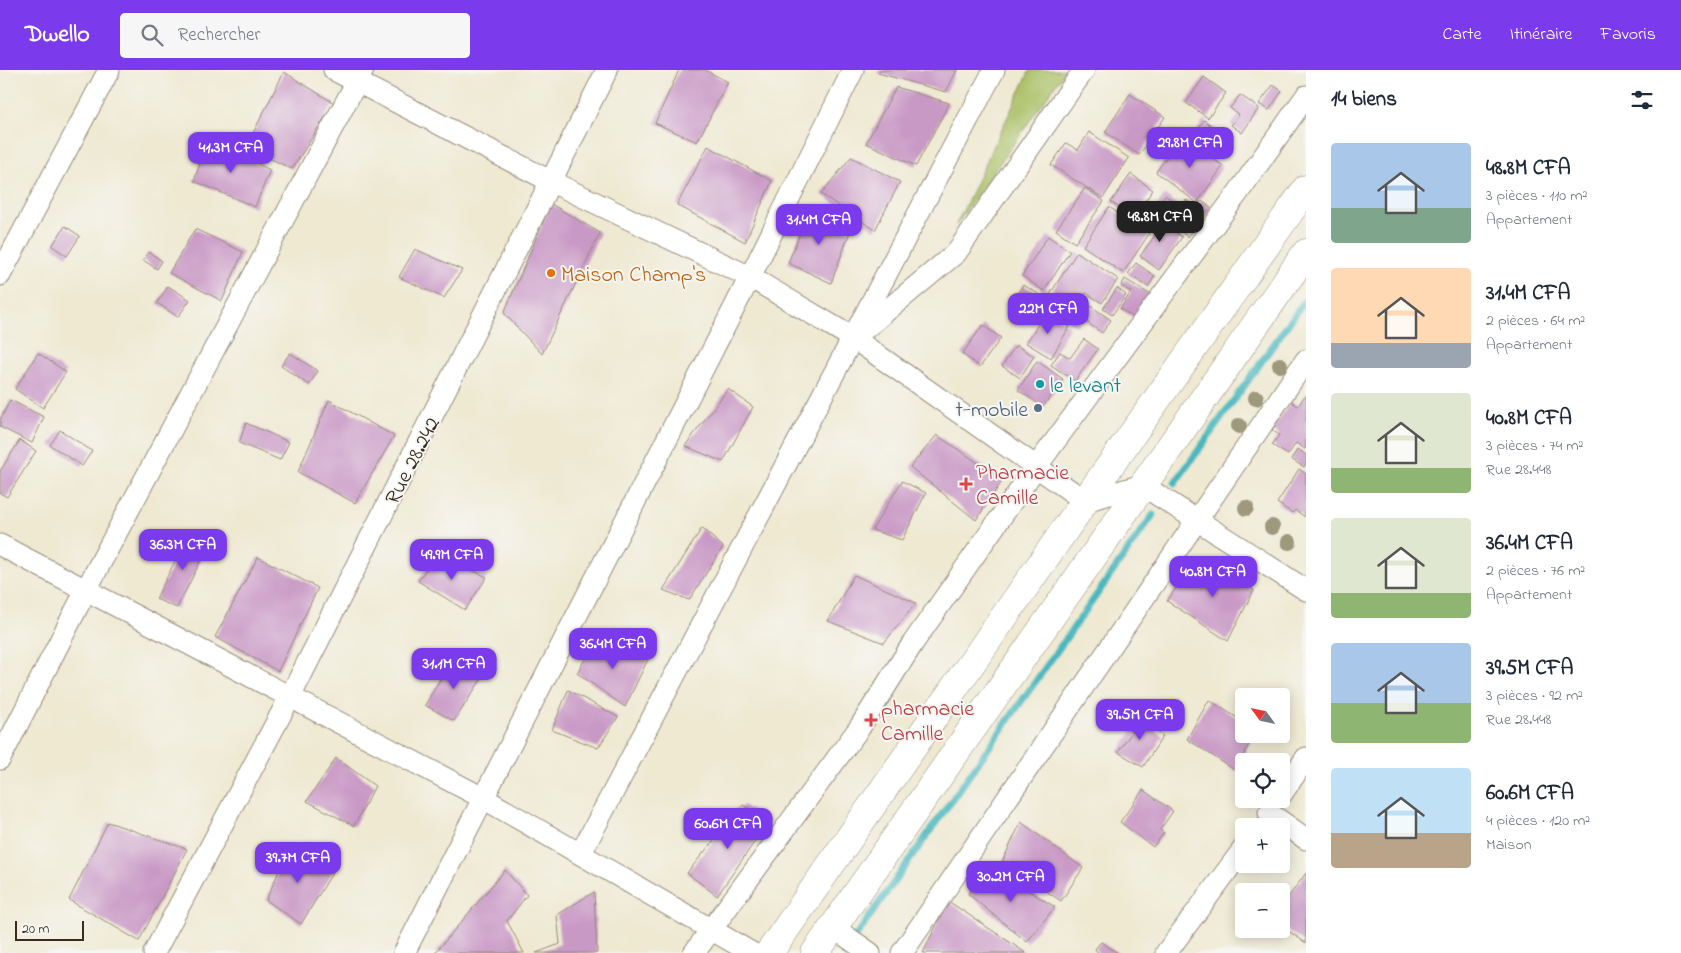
<!DOCTYPE html>
<html lang="fr">
<head>
<meta charset="utf-8">
<style>
  :root { --surface:#fff; --page:#f6f6f7; --text:#1f2937; --muted:#747a83; --accent:#7c3aed }
  body { margin:0; font-family:"Indie Flower",sans-serif; background:var(--page); color:var(--text); height:100vh; display:flex; flex-direction:column; font-size:19px; white-space:nowrap }
  * { box-sizing:border-box; margin:0 }
  p { font-size:16px; color:var(--muted) }
  .icon { flex:none; width:28px; height:28px; fill:none; stroke:currentColor; stroke-width:2; stroke-linecap:round; stroke-linejoin:round }
  .map { position:relative; flex:1; overflow:hidden }
  .drawer { display:flex; flex-direction:column; background:var(--surface); width:375px }
  .drawer>* { flex:none }
  .needle { width:32px; rotate:303deg }
  .tools { position:absolute; left:1235px; top:618px; display:grid; gap:10px }
  .tools a { display:grid; place-items:center; width:55px; height:55px; border-radius:5px; background:var(--surface); box-shadow:0 2px 12px #0003; font-size:25px }
  .scale { position:absolute; left:15px; bottom:12px; width:69px; box-sizing:border-box; padding-left:5px; border:2px solid #3b2a1e; border-top:0; font-size:14px; line-height:18px; white-space:nowrap; color:#3b2a1e; -webkit-text-stroke:4px #f6f6f2; paint-order:stroke }
  .price { position:absolute; translate:-50% -42px; padding:0 11px; border-radius:10px; background:var(--accent); color:#fff; font-size:16px; line-height:32px; filter:drop-shadow(0 1px 2px #0008) }
  .price::after { content:''; position:absolute; left:50%; top:30px; width:15px; height:11px; margin-left:-8px; background:inherit; clip-path:polygon(0 0,100% 0,50% 100%) }
  .price.on { background:#222; color:#fff }
  ul { padding:0; list-style:none }
  li { display:flex; align-items:center; gap:15px; height:125px; padding:0 25px }
  li span { display:grid; place-items:center; flex:none; width:140px; height:100px; border-radius:5px; color:#555 }
  li>.icon { margin-inline-start:auto }
  span .icon { width:60px; height:60px; fill:#fffc; stroke-width:1 }
  li b { font-size:21px }
  h2 { display:flex; justify-content:space-between; align-items:center; height:60px; padding:0 25px; font-size:21px }
  header { display:flex; align-items:center; gap:30px; box-sizing:border-box; height:70px; padding:0 25px; background:var(--accent); color:#fff }
  header strong { font-size:24px }
  nav { display:flex; gap:28px; margin-inline-start:auto; font-size:18px }
  .search { width:350px; height:45px; background:var(--page); display:flex; align-items:center; gap:12px; box-sizing:border-box; padding:0 18px; border-radius:5px; color:var(--muted); font-size:19px }
  main { display:flex; flex:1; min-height:0 }
  .map>svg:first-child { display:block }
</style>
</head>
<body>
<header>
<strong>Dwello</strong>
<div class="search"><svg class="icon" aria-label="search" viewBox="0 0 24 24"><circle cx="10" cy="10" r="6"/><path d="M15 15l6 6"/></svg>Rechercher</div>
<nav><a>Carte</a><a>Itinéraire</a><a>Favoris</a></nav>
</header>
<main>
<div class="map">
<svg width="1306" height="883" viewBox="0 0 1306 883">
  <rect width="100%" height="100%" fill="#f6f6f2"/>
  <filter id="ink" filterUnits="userSpaceOnUse"><feTurbulence type="fractalNoise" baseFrequency=".02" numOctaves="2"/><feDisplacementMap in="SourceGraphic" scale="10" xChannelSelector="R" yChannelSelector="G"/><feConvolveMatrix kernelMatrix="1 2 1 2 8 2 1 2 1" color-interpolation-filters="sRGB"/></filter>
  <filter id="wash" filterUnits="userSpaceOnUse"><feTurbulence type="fractalNoise" baseFrequency=".0096" numOctaves="4" result="noise"/><feDisplacementMap in="SourceGraphic" scale="20" xChannelSelector="R" yChannelSelector="G"/><feGaussianBlur stdDeviation="1.12" result="paint"/><feColorMatrix in="noise" values="0 0 0 0 0 0 0 0 0 0 0 0 0 0 0 0 0 1.4 0 .05"/><feComposite in="paint" operator="in"/></filter>
  <g filter="url(#wash)">
    <rect width="100%" height="100%" fill="#efe9d2"/>
    <path fill="#a9bf64" stroke="#727441" d="M1030,0H1066L956,155Z"/>
    <g fill="none" stroke-linecap="round" stroke-linejoin="round">
      <g stroke="#49b8bf" stroke-width="7">
        <path d="M1175,413L1306,229"/>
        <path d="M844,883L1153,445"/>
      </g>
    </g>
    <g id="blocks">
      <g fill="#c999c6">
        <path d="M679,0H705L728,12L697,72L655,53Z"/>
        <path d="M880,0H957L946,22L878,3Z"/>
        <path d="M284,2L334,33L292,99L246,77Z"/>
        <path d="M1204,7L1226,23L1208,48L1186,33Z"/>
        <path d="M1273,15L1282,21L1269,40L1259,34Z"/>
        <path d="M896,17L949,33L916,96L866,73Z"/>
        <path d="M1130,24L1165,47L1139,85L1105,62Z"/>
        <path d="M1240,25L1259,38L1242,63L1231,55L1239,45L1230,38Z"/>
        <path d="M1204,50L1218,61L1210,72L1196,62Z"/>
        <path d="M1089,62L1129,88L1103,128L1051,95L1066,73L1078,80Z"/>
        <path d="M1182,66L1223,96L1197,133L1156,102Z"/>
        <path d="M208,69L270,100L255,137L194,111Z"/>
        <path d="M708,76L772,111L745,172L677,135Z"/>
        <path d="M851,87L900,112L875,160L821,124Z"/>
        <path d="M1131,104L1153,120L1133,147L1111,132Z"/>
        <path d="M1085,118L1104,131L1075,173L1056,160Z"/>
        <path d="M1165,125L1181,137L1186,130L1194,137L1202,131L1211,138L1188,167L1153,140Z"/>
        <path d="M551,134L600,163L542,284L504,243Z"/>
        <path d="M1109,137L1149,164L1123,203L1083,176Z"/>
        <path d="M810,138L850,162L831,213L788,193Z"/>
        <path d="M1151,145L1182,167L1159,200L1140,186L1156,164L1144,155Z"/>
        <path d="M65,156L80,166L67,186L52,176Z"/>
        <path d="M195,159L243,182L222,231L169,203Z"/>
        <path d="M1048,166L1070,181L1044,221L1022,206Z"/>
        <path d="M415,179L462,200L444,228L399,207Z"/>
        <path d="M149,182L162,191L157,199L143,190Z"/>
        <path d="M1077,182L1118,209L1102,233L1086,223L1075,240L1050,224Z"/>
        <path d="M1136,193L1155,206L1148,217L1128,204Z"/>
        <path d="M1125,209L1151,225L1136,249L1120,239L1131,222L1121,216Z"/>
        <path d="M1023,215L1039,224L1031,239L1014,229Z"/>
        <path d="M168,216L190,230L178,247L157,233Z"/>
        <path d="M1117,218L1126,225L1112,245L1103,239Z"/>
        <path d="M1085,232L1111,250L1102,263L1076,245Z"/>
        <path d="M1063,240L1080,250L1077,256L1059,246Z"/>
        <path d="M1046,242L1070,256L1051,288L1026,273Z"/>
        <path d="M983,255L1001,268L980,297L962,284Z"/>
        <path d="M1084,269L1098,279L1075,311L1051,295L1060,282L1070,288Z"/>
        <path d="M1016,275L1034,286L1020,308L1002,296Z"/>
        <path d="M38,283L66,302L43,338L15,319Z"/>
        <path d="M290,283L318,301L309,315L281,296Z"/>
        <path d="M1037,291L1063,309L1043,337L1018,320Z"/>
        <path d="M728,319L753,337L723,392L685,376Z"/>
        <path d="M1306,324V377L1305,379L1296,373L1288,385L1272,375L1279,365L1272,360L1291,331L1298,336Z"/>
        <path d="M10,330L44,347L32,373L0,357V350Z"/>
        <path d="M329,330L394,366L355,433L298,402Z"/>
        <path d="M246,353L289,372L280,390L239,373Z"/>
        <path d="M60,360L92,381L82,396L50,375Z"/>
        <path d="M937,365L1003,410L976,450L910,397Z"/>
        <path d="M20,370L36,381L7,427L0,423V401Z"/>
        <path d="M1298,379L1306,385V394L1304,397L1291,389Z"/>
        <path d="M1299,399L1306,404L1305,447L1295,440L1292,443L1277,433Z"/>
        <path d="M902,411L926,423L902,470L872,460Z"/>
        <path d="M702,458L723,477L689,530L663,520Z"/>
        <path d="M189,463L209,474L177,538L156,529Z"/>
        <path d="M436,484L487,507L465,540L418,511Z"/>
        <path d="M258,487L318,518L278,601L215,567Z"/>
        <path d="M1218,493L1254,520L1228,571L1167,531L1191,497Z"/>
        <path d="M854,505L916,533L884,573L828,551Z"/>
        <path d="M598,567L648,589L625,637L577,603Z"/>
        <path d="M451,591L484,605L454,651L425,635Z"/>
        <path d="M568,620L618,647L598,678L552,660Z"/>
        <path d="M1209,630L1244,652V664H1254L1236,701L1187,669Z"/>
        <path d="M1130,643L1163,666L1143,697L1118,682L1132,662L1123,654Z"/>
        <path d="M336,688L375,716L354,756L307,731Z"/>
        <path d="M1143,720L1173,741L1160,760L1164,763L1153,777L1120,752Z"/>
        <path d="M743,735L769,751L717,826L687,803Z"/>
        <path d="M108,752L187,779L139,871L69,830Z"/>
        <path d="M1021,752L1083,798L1061,831L1002,792Z"/>
        <path d="M290,776L334,800L301,854L266,830Z"/>
        <path d="M989,796L1055,837L1027,872L968,824Z"/>
        <path d="M505,800L527,825L507,851L524,883H435Z"/>
        <path d="M1306,803V873L1281,856V837Z"/>
        <path d="M594,822L597,883H536L560,874L557,845Z"/>
        <path d="M948,831L1026,883H923Z"/>
        <path d="M1101,872L1118,883H1098L1095,879Z"/>
      </g>
    </g>
  </g>
  <g filter="url(#ink)">
    <use href="#blocks" fill-opacity="0" stroke="#958a78" stroke-width="1"/>
    <g fill="none" stroke-linecap="round" stroke-linejoin="round">
      <g stroke="#958a78" stroke-width="23">
        <g id="minor">
          <path d="M334,0L552,112L750,207L853,268L1085,431L1142,415L1306,520"/>
          <path d="M0,205L109,0"/>
          <path d="M861,262L956,183L1084,0"/>
          <path d="M0,475L483,728L752,883"/>
          <path d="M0,689L86,520L363,0"/>
          <path d="M1281,725L1306,688"/>
          <path d="M1269,743L1306,769"/>
          <path d="M581,783L994,0"/>
          <path d="M834,858L870,883"/>
          <path d="M154,883L290,627L607,0"/>
          <path d="M404,883L750,207L853,0"/>
          <path d="M694,883L860,657L913,573L1036,397L1240,120L1306,26"/>
          <path d="M902,883L1306,290"/>
          <path d="M1166,883L1244,778"/>
        </g>
      </g>
      <g stroke="#958a78" stroke-width="29">
        <g id="primary">
          <path d="M769,883L1085,431L1306,119"/>
          <path d="M815,883L1306,183"/>
        </g>
      </g>
      <use href="#minor" stroke="#fff" stroke-width="21"/>
      <use href="#primary" stroke="#fff" stroke-width="28"/>
    </g>
    <g fill="#9e997b">
      <circle cx="1280" cy="295" r="8"/>
      <circle cx="1256" cy="328" r="8"/>
      <circle cx="1239" cy="356" r="8"/>
      <circle cx="1246" cy="438" r="8"/>
      <circle cx="1272" cy="457" r="8"/>
      <circle cx="1289" cy="472" r="8"/>
    </g>
  </g>
  <circle fill="#e8710a" stroke="#f6f6f2" stroke-width="2" cx="551" cy="203" r="5"/>
  <circle fill="#0f9aa8" stroke="#f6f6f2" stroke-width="2" cx="1040" cy="314" r="5"/>
  <circle fill="#5c6f8a" stroke="#f6f6f2" stroke-width="2" cx="1038" cy="338" r="5"/>
  <g fill="#e0444e" stroke="#f6f6f2" stroke-width="2">
    <path d="M963.5 406.5h5v5h5v5h-5v5h-5v-5h-5v-5h5z"/>
    <path d="M868.5 642.5h5v5h5v5h-5v5h-5v-5h-5v-5h5z"/>
  </g>
  <g text-anchor="middle" stroke-width="4" stroke-linejoin="round" paint-order="stroke">
    <g font-size="22" fill="#c56008" stroke="#f6f6f2" text-anchor="start">
      <text x="561" y="211">Maison Champ's</text>
    </g>
    <g font-size="22" fill="#0d838f" stroke="#f6f6f2" text-anchor="start">
      <text x="1050" y="322">le levant</text>
    </g>
    <g font-size="22" fill="#4e5e75" stroke="#f6f6f2" text-anchor="end">
      <text x="1028" y="346">t-mobile</text>
    </g>
    <g font-size="22" fill="#3b2a1e" stroke="#f6f6f2">
      <text transform="translate(411 390) rotate(-63)" y="8">Rue 28.242</text>
    </g>
    <g font-size="22" fill="#be3a42" stroke="#f6f6f2" text-anchor="start">
      <text x="976" y="409">Pharmacie<tspan x="976" dy="25">Camille</tspan></text>
      <text x="881" y="645">pharmacie<tspan x="881" dy="25">Camille</tspan></text>
    </g>
  </g>
</svg>
<div class="tools">
<a><svg class="needle" viewBox="-14 -14 28 28"><path d="M0-13l5 13h-10z" fill="#e53935"/><path d="M0 13l5-13h-10z" fill="#747a83"/></svg></a>
<a><svg class="icon" aria-label="locate" viewBox="0 0 24 24"><circle cx="12" cy="12" r="6"/><path d="M12 2v4M12 18v4M2 12h4M18 12h4"/></svg></a>
<a>+</a>
<a>−</a>
</div>
<div class="scale">20 m</div>
<b class="price" style="left:1190px;top:99px">29.8M CFA</b>
<b class="price" style="left:231px;top:104px">41.3M CFA</b>
<b class="price on" style="left:1160px;top:173px">48.8M CFA</b>
<b class="price" style="left:819px;top:176px">31.4M CFA</b>
<b class="price" style="left:1048px;top:265px">22M CFA</b>
<b class="price" style="left:183px;top:501px">36.3M CFA</b>
<b class="price" style="left:452px;top:511px">49.9M CFA</b>
<b class="price" style="left:1213px;top:528px">40.8M CFA</b>
<b class="price" style="left:613px;top:600px">36.4M CFA</b>
<b class="price" style="left:454px;top:620px">31.1M CFA</b>
<b class="price" style="left:1140px;top:671px">39.5M CFA</b>
<b class="price" style="left:728px;top:780px">60.6M CFA</b>
<b class="price" style="left:298px;top:814px">39.7M CFA</b>
<b class="price" style="left:1011px;top:833px">30.2M CFA</b>
</div>
<section class="drawer">
<h2>14 biens<svg class="icon" aria-label="filters" viewBox="0 0 24 24"><path d="M4 7h16M4 17h16"/><circle cx="9" cy="7" r="2"/><circle cx="15" cy="17" r="2"/></svg></h2>
<ul>
<li><span style="background:linear-gradient(#a9c7e8 65%,#7fa58c 0)"><svg class="icon" aria-label="home" viewBox="0 0 24 24"><path d="M3 11l9-7 9 7M6 9v11h12V9"/></svg></span><div><b>48.8M CFA</b><p>3 pièces · 110 m²</p><p>Appartement</p></div></li>
<li><span style="background:linear-gradient(#ffd9b3 75%,#9aa5b1 0)"><svg class="icon" aria-label="home" viewBox="0 0 24 24"><path d="M3 11l9-7 9 7M6 9v11h12V9"/></svg></span><div><b>31.4M CFA</b><p>2 pièces · 64 m²</p><p>Appartement</p></div></li>
<li><span style="background:linear-gradient(#dfe7d0 75%,#8fb573 0)"><svg class="icon" aria-label="home" viewBox="0 0 24 24"><path d="M3 11l9-7 9 7M6 9v11h12V9"/></svg></span><div><b>40.8M CFA</b><p>3 pièces · 74 m²</p><p>Rue 28.448</p></div></li>
<li><span style="background:linear-gradient(#dfe7d0 75%,#8fb573 0)"><svg class="icon" aria-label="home" viewBox="0 0 24 24"><path d="M3 11l9-7 9 7M6 9v11h12V9"/></svg></span><div><b>36.4M CFA</b><p>2 pièces · 76 m²</p><p>Appartement</p></div></li>
<li><span style="background:linear-gradient(#a9c7e8 60%,#8fb573 0)"><svg class="icon" aria-label="home" viewBox="0 0 24 24"><path d="M3 11l9-7 9 7M6 9v11h12V9"/></svg></span><div><b>39.5M CFA</b><p>3 pièces · 92 m²</p><p>Rue 28.448</p></div></li>
<li><span style="background:linear-gradient(#bfe0f5 65%,#b9a48a 0)"><svg class="icon" aria-label="home" viewBox="0 0 24 24"><path d="M3 11l9-7 9 7M6 9v11h12V9"/></svg></span><div><b>60.6M CFA</b><p>4 pièces · 120 m²</p><p>Maison</p></div></li>
</ul>
</section>
</main>
</body>
</html>
